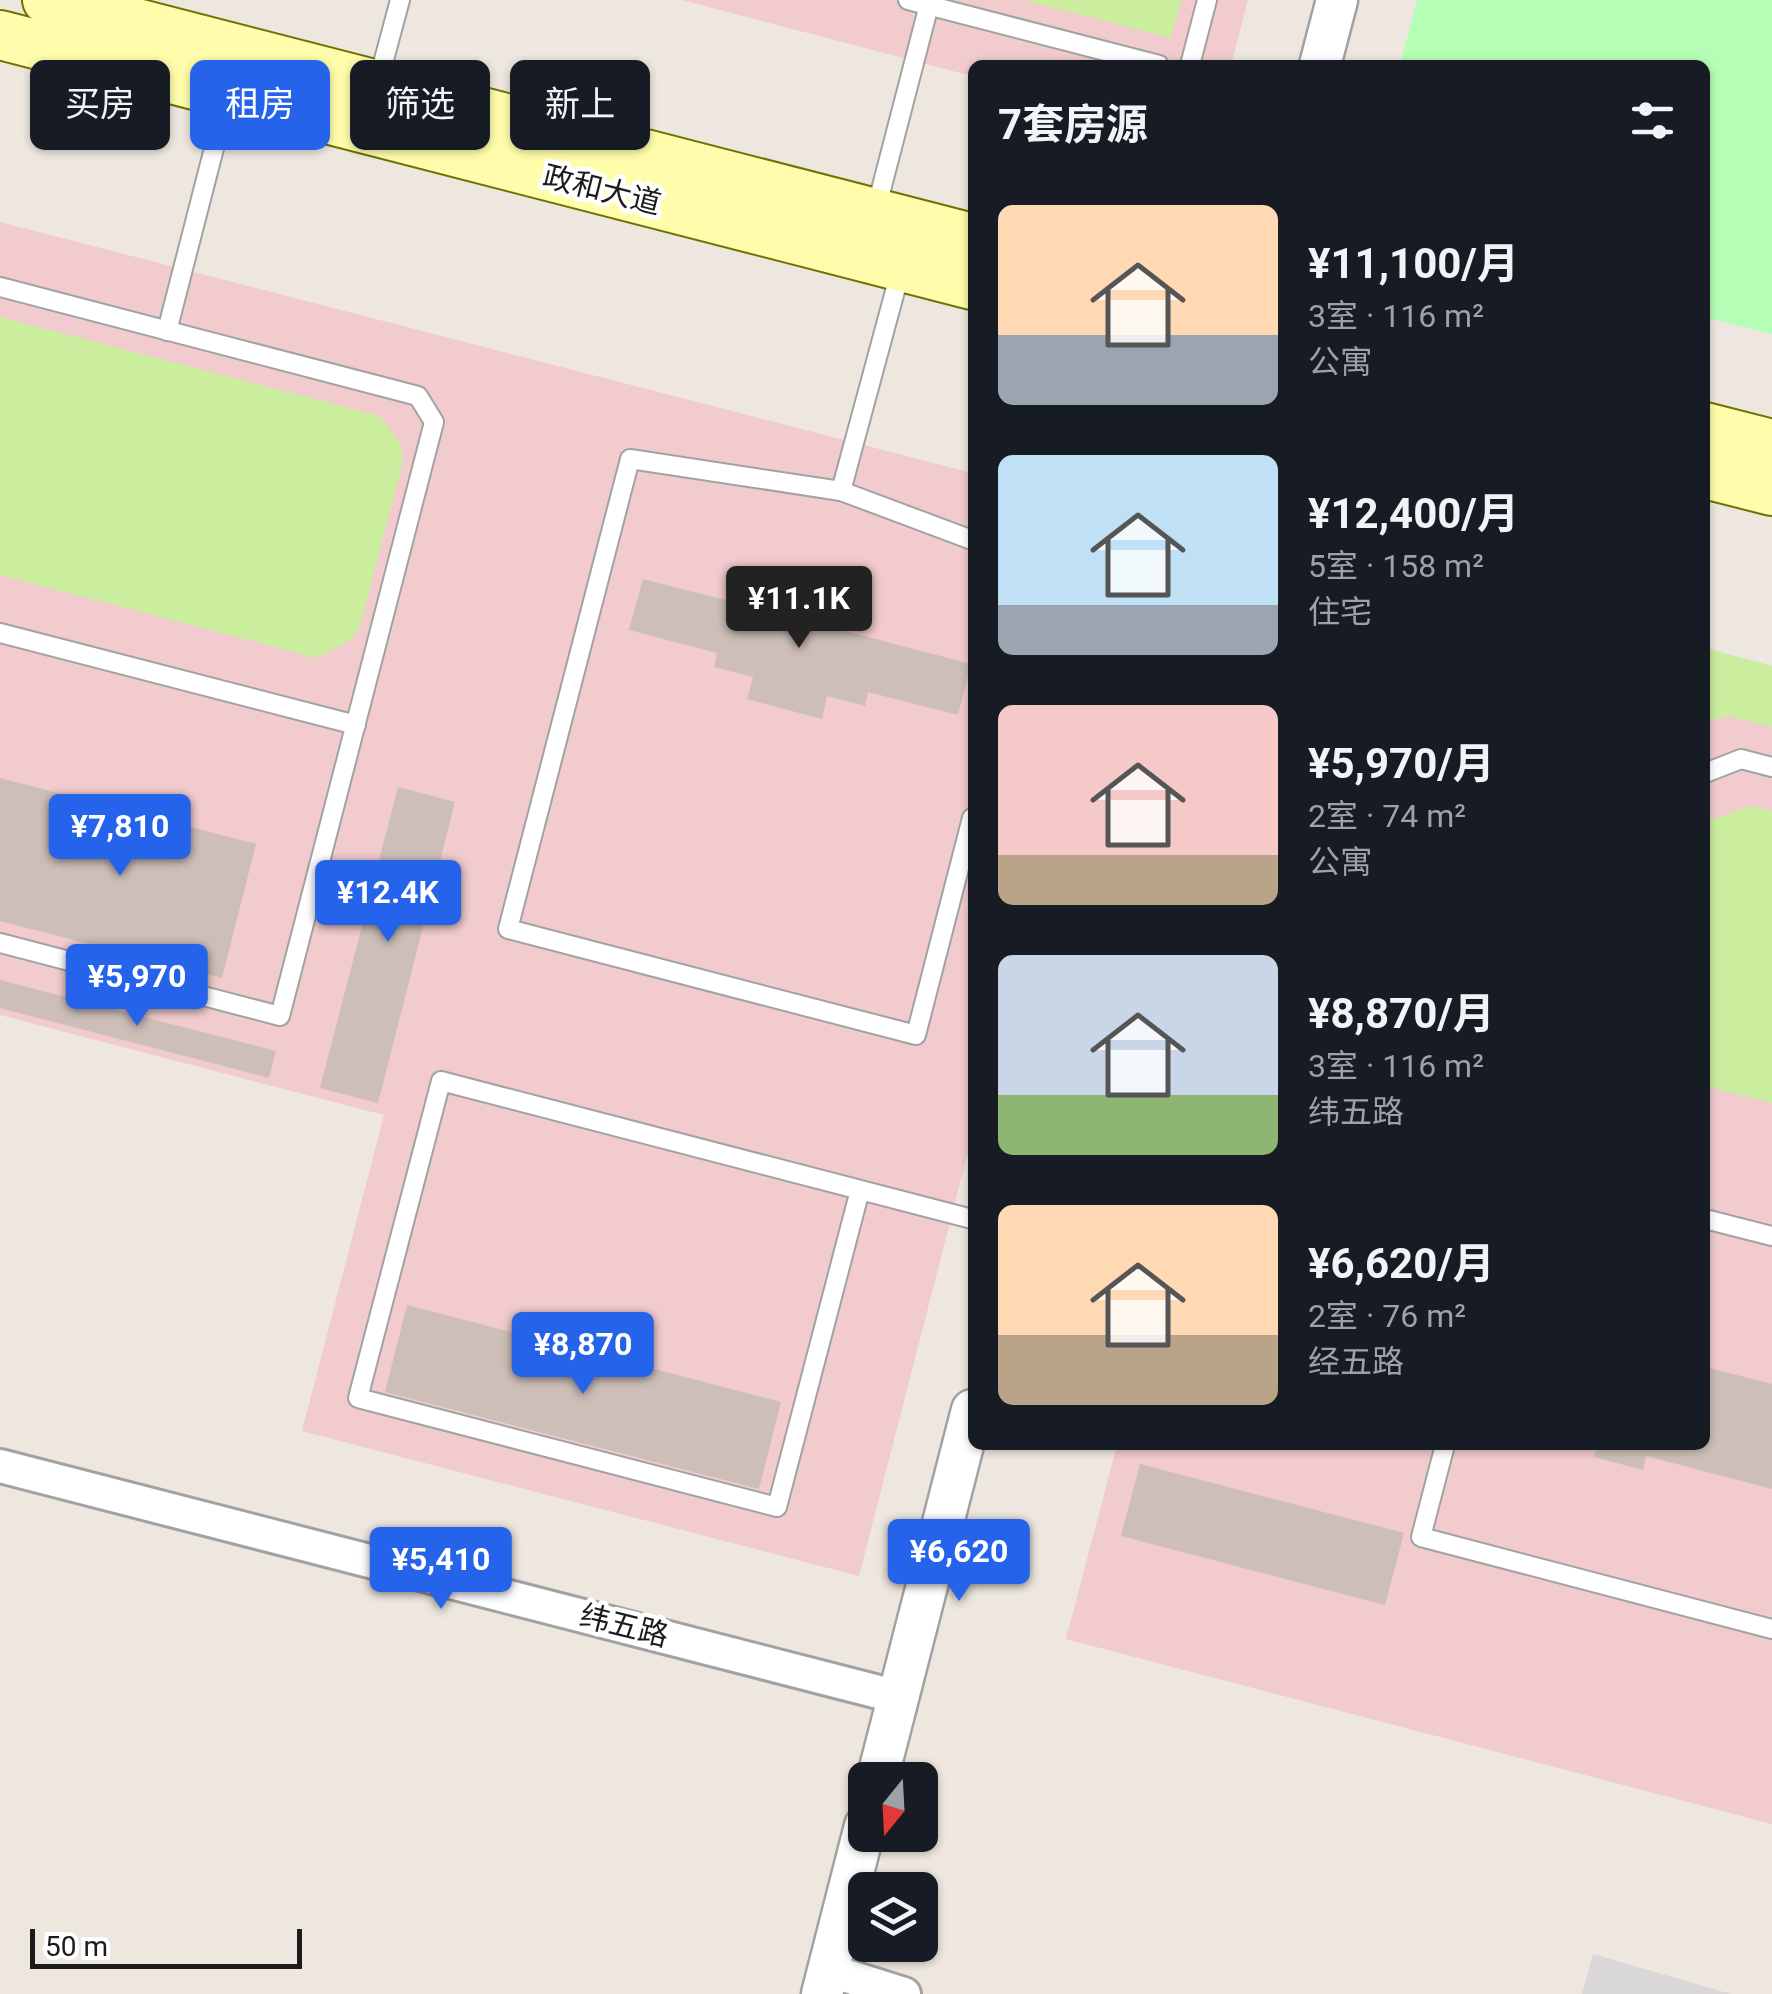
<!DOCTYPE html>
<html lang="zh">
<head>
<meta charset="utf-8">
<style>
  :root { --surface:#171b24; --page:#242831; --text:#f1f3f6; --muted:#9ea1a6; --accent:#2563eb }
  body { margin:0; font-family:Roboto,"Noto Sans SC",sans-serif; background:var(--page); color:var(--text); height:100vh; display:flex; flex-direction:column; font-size:38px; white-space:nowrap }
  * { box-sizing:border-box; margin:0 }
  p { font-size:32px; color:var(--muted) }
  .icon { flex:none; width:55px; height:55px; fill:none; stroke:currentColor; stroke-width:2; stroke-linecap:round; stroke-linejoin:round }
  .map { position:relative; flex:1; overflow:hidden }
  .details { position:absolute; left:968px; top:60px; width:742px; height:1390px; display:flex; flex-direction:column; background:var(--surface); border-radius:15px; box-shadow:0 2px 8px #0004 }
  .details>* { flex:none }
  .hud { position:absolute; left:30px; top:60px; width:788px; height:90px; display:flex; gap:20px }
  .needle { width:65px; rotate:198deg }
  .tools { position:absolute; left:848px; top:1762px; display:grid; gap:20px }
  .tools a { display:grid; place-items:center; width:90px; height:90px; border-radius:15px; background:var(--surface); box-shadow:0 2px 8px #0004; font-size:50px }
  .scale { position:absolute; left:30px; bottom:25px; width:272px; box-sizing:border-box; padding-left:10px; border:5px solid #1b1b1b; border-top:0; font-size:28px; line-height:35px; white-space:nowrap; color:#1b1b1b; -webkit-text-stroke:8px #fff; paint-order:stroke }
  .price { position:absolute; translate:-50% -85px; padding:0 22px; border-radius:10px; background:var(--accent); color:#fff; font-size:32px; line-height:65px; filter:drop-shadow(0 2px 5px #0008) }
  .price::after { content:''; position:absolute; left:50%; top:60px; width:30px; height:22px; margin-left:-15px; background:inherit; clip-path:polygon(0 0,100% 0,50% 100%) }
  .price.on { background:#222; color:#fff }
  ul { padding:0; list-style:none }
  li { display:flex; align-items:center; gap:30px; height:250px; padding:0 30px }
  li span { display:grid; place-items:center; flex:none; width:280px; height:200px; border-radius:15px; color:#555 }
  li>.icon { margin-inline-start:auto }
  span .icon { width:120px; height:120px; fill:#fffc; stroke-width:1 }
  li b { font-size:42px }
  h2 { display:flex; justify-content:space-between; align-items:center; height:120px; padding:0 30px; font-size:42px }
  .chip { padding:0 35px; border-radius:15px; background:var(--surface); box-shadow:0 2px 8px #0004; font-size:35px; line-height:90px }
  .chip.on { background:var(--accent); color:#fff }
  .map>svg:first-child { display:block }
</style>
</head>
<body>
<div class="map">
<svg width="1772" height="1994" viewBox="0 0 1772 1994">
  <rect width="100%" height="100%" fill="#ede7df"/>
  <path fill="#d9d7d7" d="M1593,1954L1731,1994H1582Z"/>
  <g fill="#f1cbcd">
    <path d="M682,0H1248L1231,65H972V76Z"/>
    <path d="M0,222L972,473V1137L859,1576L302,1431L384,1115L0,1015Z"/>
    <path d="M1705,648L1772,666V1824L1066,1639L1117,1445H1705Z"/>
  </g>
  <g fill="#cbee9e">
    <path d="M1024,0H1181L1171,38Z"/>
    <path d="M0,317L380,416L401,444L403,461L360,626L352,639L317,658L0,575Z"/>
    <path d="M1705,648L1772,666V727L1730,716L1705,721Z"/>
    <path d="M1750,806L1772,811V1103L1705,1086V822Z"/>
  </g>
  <path fill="#b5feb5" d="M1417,0H1772V334L1705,317V65H1400Z"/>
  <g fill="#cdbfb8">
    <path d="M643,579L765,610L771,587L851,607L845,631L971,664L958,715L868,692L865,706L827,696L822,719L747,699L753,677L714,667L717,653L629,630Z"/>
    <path d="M0,778L256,844L222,978L0,921Z"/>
    <path d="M398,787L455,802L378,1103L320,1088Z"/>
    <path d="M0,980L276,1051L269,1078L0,1008Z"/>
    <path d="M407,1305L781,1402L759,1489L385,1392Z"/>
    <path d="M1705,1367L1772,1384V1489L1646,1456L1643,1470L1594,1457L1597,1445H1705Z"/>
    <path d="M1140,1464L1404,1533L1385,1605L1121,1536Z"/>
  </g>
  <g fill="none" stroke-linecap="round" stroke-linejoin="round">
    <g stroke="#a2a2a2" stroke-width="22">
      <g id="service">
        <path d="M908,0L1159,65"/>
        <path d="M1190,65L1207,0"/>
        <path d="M378,82L400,0"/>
        <path d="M875,213L929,5"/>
        <path d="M0,287L418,396L434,422L280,1016L0,943"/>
        <path d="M167,331L228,94"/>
        <path d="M841,491L901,269"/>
        <path d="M972,540L841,491L630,459L508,929L916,1035L972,818"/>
        <path d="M0,633L356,725"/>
        <path d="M1705,773L1741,759L1772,767"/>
        <path d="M860,1190L777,1507L358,1398L441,1081L972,1219"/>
        <path d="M1705,1219L1772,1236"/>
        <path d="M1445,1445L1421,1537L1772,1629"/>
      </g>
    </g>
    <g stroke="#a2a2a2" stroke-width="38">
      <g id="minor">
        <path d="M0,1466L898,1697"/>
        <path d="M828,1970L904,1994"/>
      </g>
    </g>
    <g stroke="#a2a2a2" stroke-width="45">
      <g id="tertiary">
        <path d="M1320,65L1337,0"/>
        <path d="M877,1780L972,1410"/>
        <path d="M822,1994L865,1826"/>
      </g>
    </g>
    <g stroke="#6f7300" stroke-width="52">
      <g id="secondary">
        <path d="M47,0L972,238"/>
        <path d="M0,35L972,285"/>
        <path d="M1705,427L1772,444"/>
        <path d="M1705,474L1772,491"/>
      </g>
    </g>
    <use href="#service" stroke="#fff" stroke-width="18"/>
    <use href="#minor" stroke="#fff" stroke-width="32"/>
    <use href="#tertiary" stroke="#fff" stroke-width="40"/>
    <use href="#secondary" stroke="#fffdab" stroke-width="48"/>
  </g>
  <g text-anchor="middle" stroke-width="9" stroke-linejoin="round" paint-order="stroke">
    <g font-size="30" fill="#1b1b1b" stroke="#fff">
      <text transform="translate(602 190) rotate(14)" y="10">政和大道</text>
      <text transform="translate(624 1626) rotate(14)" y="10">纬五路</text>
    </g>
  </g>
</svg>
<div class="tools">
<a><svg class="needle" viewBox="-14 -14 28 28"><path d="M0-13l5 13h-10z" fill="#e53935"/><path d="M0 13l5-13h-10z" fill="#9ea1a6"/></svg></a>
<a><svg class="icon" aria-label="layers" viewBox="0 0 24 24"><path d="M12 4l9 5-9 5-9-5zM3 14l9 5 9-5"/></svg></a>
</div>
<div class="scale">50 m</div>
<b class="price on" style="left:799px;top:651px">¥11.1K</b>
<b class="price" style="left:120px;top:879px">¥7,810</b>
<b class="price" style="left:388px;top:945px">¥12.4K</b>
<b class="price" style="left:137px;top:1029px">¥5,970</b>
<b class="price" style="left:583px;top:1397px">¥8,870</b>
<b class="price" style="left:959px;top:1604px">¥6,620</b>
<b class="price" style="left:441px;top:1612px">¥5,410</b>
<div class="hud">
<a class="chip">买房</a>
<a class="chip on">租房</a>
<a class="chip">筛选</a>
<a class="chip">新上</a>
</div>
<section class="details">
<h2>7套房源<svg class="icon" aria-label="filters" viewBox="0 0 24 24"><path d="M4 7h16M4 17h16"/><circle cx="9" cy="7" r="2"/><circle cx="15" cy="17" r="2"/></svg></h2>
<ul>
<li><span style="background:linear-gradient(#ffd9b3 65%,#9aa5b1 0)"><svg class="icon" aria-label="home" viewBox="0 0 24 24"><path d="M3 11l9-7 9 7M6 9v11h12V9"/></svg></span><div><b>¥11,100/月</b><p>3室 · 116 m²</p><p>公寓</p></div></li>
<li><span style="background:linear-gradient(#bfe0f5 75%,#9aa5b1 0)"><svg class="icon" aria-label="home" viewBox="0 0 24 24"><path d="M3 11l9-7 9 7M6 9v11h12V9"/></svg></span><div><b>¥12,400/月</b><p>5室 · 158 m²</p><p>住宅</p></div></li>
<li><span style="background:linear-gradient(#f6c9c9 75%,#b9a48a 0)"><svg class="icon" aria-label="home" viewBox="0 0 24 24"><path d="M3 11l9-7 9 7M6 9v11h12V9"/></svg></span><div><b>¥5,970/月</b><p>2室 · 74 m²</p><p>公寓</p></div></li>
<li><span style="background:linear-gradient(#c9d6e8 70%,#8fb573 0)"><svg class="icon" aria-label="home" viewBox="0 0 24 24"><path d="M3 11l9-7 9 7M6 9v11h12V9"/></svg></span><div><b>¥8,870/月</b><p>3室 · 116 m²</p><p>纬五路</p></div></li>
<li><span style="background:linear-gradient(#ffd9b3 65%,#b9a48a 0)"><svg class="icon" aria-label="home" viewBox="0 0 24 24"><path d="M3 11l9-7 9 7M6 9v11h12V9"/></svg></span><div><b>¥6,620/月</b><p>2室 · 76 m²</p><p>经五路</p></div></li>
</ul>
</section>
</div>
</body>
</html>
